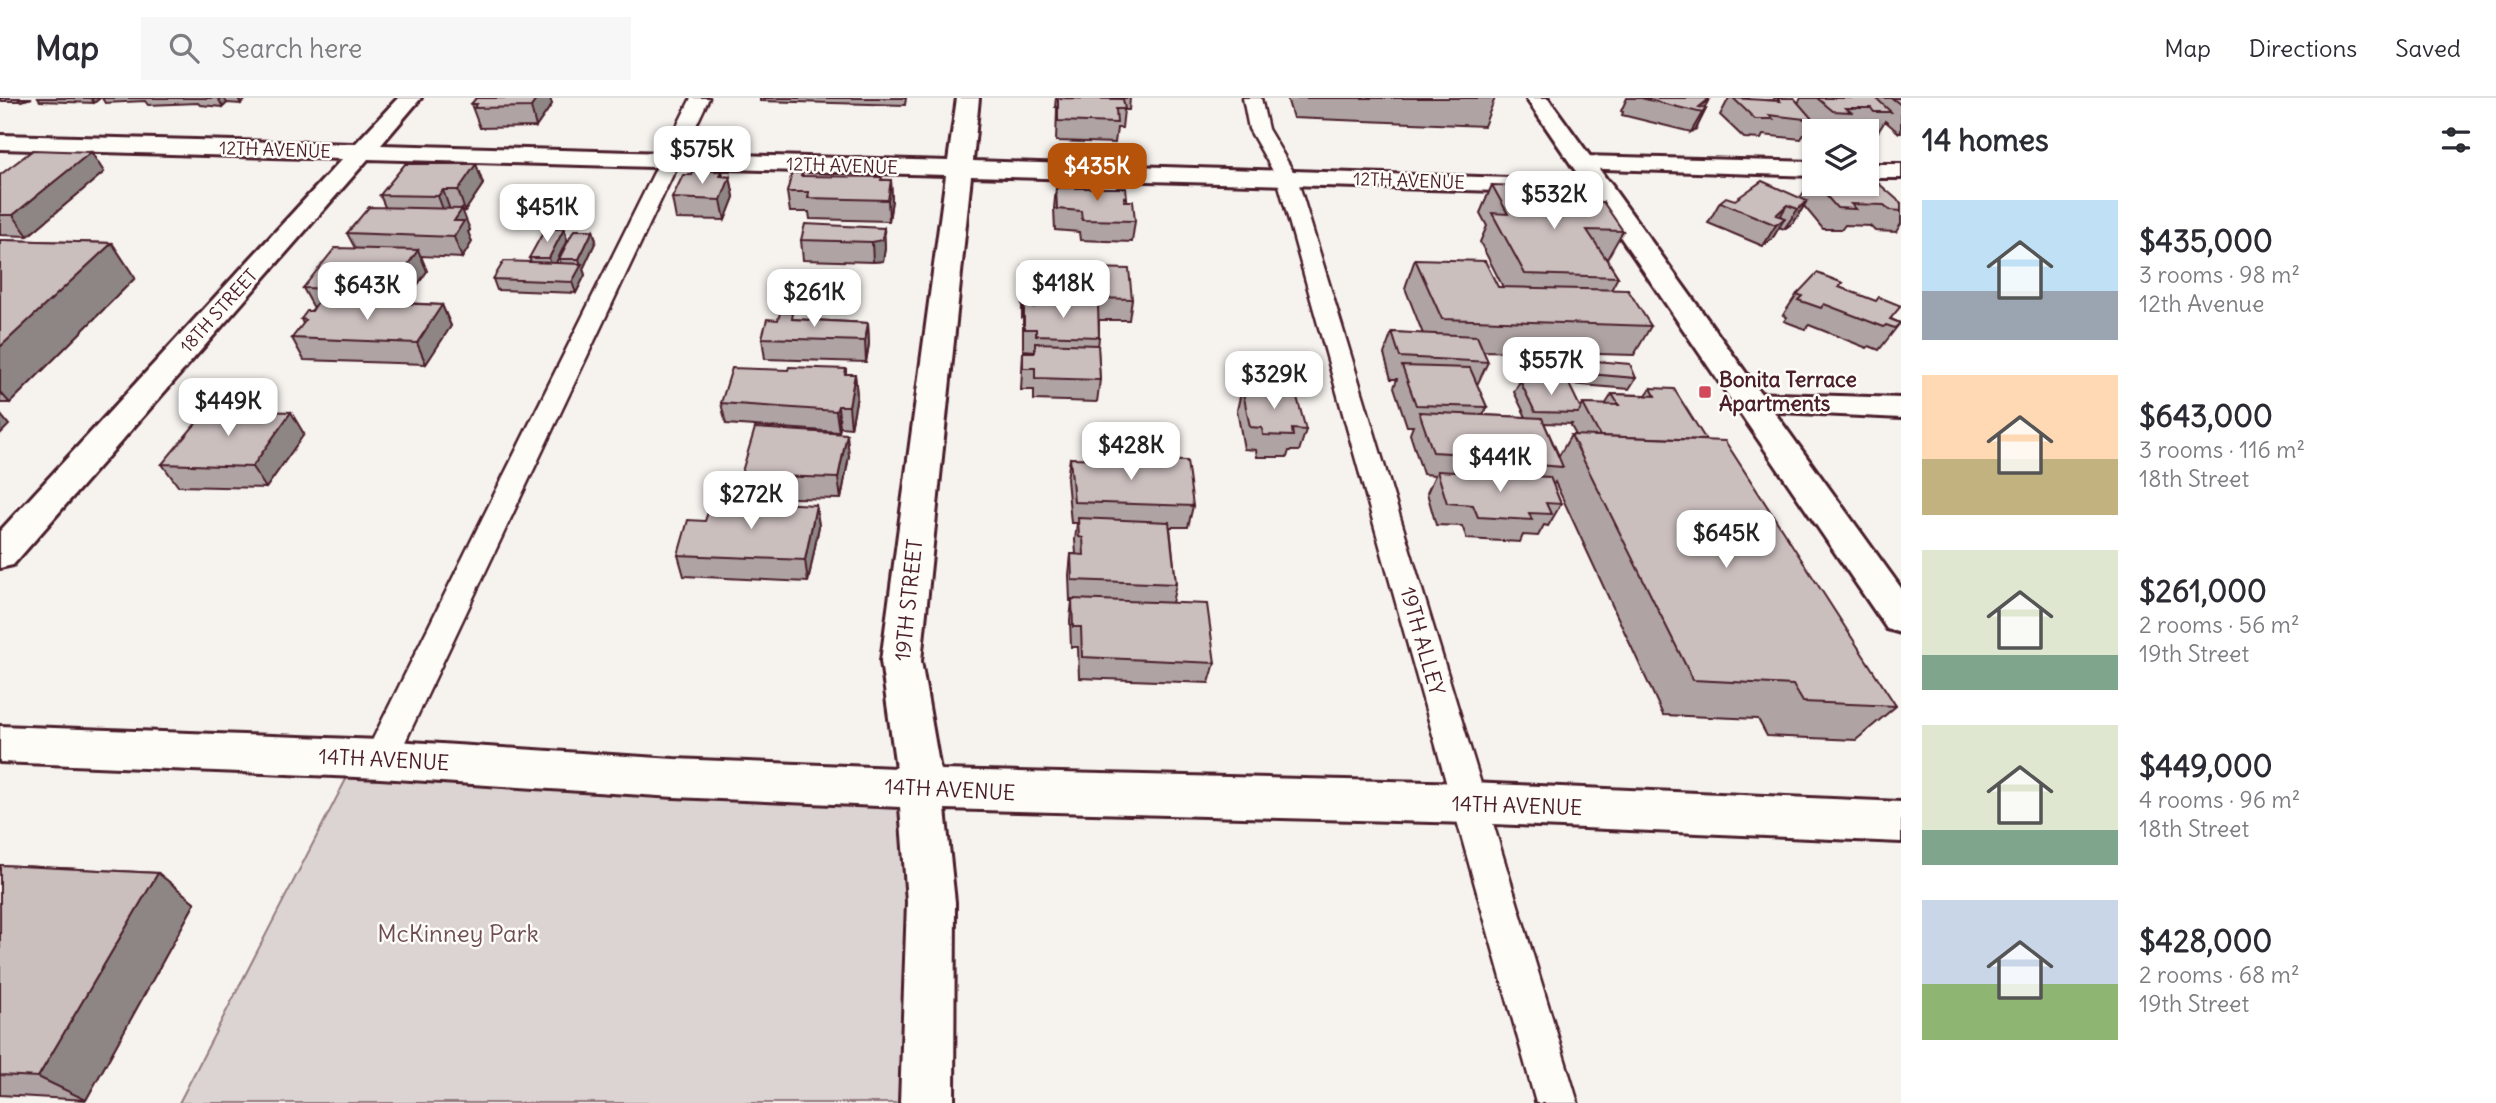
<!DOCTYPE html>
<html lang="en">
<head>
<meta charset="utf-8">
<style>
  :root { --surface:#fff; --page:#f7f7f7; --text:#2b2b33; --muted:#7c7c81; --line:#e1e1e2; --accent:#b45309 }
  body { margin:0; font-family:Delius,sans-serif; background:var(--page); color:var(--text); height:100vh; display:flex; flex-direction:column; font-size:26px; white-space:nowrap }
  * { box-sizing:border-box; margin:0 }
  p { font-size:23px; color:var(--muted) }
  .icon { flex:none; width:38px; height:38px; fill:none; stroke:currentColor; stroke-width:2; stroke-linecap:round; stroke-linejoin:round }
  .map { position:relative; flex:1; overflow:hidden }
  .sheet { display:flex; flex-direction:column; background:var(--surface); width:595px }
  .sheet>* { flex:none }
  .fabs { position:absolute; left:1802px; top:21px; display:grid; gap:14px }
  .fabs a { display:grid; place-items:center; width:77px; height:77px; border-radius:0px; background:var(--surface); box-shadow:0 2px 5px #0004; font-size:35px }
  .price { position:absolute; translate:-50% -60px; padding:0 16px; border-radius:14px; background:#fff; color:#222; font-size:23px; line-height:46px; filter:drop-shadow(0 2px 4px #0008) }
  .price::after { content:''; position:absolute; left:50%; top:42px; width:21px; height:16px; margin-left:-10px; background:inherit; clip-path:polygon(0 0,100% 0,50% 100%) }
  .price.selected { background:var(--accent); color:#fff }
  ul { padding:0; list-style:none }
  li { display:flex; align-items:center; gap:21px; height:175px; padding:0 21px }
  li span { display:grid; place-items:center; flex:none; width:196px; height:140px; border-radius:0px; color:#555 }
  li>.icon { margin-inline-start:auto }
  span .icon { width:84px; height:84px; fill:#fffc; stroke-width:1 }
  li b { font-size:30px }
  h2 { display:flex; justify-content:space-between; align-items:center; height:84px; padding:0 21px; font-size:30px }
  header { display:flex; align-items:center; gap:42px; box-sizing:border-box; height:98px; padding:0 35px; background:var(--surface); border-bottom:2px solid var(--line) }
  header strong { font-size:33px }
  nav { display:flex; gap:38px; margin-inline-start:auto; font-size:24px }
  .search { width:490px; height:63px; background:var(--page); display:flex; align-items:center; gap:18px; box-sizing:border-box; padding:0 24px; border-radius:0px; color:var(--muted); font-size:26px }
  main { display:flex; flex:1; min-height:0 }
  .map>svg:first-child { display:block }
</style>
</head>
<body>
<header>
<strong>Map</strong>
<div class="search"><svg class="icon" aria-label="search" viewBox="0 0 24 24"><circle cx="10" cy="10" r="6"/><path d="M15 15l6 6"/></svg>Search here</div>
<nav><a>Map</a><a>Directions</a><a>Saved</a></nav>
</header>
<main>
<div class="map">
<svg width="1901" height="1005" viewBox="0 0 1901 1005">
  <rect width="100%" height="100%" fill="#f6f3ef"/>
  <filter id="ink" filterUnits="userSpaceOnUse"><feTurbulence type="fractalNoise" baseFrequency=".0143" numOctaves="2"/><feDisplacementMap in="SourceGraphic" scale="14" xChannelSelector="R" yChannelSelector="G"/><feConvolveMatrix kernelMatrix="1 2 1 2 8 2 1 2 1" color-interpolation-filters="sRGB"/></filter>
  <g filter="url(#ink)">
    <path fill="#dcd4d2" stroke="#937a7e" stroke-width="2" d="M357,660L921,691L927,1005H179Z"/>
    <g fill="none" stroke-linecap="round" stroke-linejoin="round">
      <g stroke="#4a1f2b" stroke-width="5">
        <g id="service">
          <path d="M691,0H709L397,661L392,671L380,675L368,671L363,661Z"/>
          <path d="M1243,0H1261L1268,31L1297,80L1578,1005H1536L1277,80L1249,31Z"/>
        </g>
      </g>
      <g stroke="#4a1f2b" stroke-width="6">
        <g id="minor">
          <path d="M398,0H421L381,47L948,63L957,0H979L973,63L1609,83L1613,88L1609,93L1600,96L971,78L921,563L940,672L1470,685L1901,704V744L1470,725L945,711L955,804L954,1005H900L907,804L900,709L674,699L380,680L0,664V628L380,642L674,661L896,670L881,563L946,77L368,61L13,467L0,470V433L342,61L0,51V37L355,46Z"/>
          <path d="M1583,58L1815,64V78L1574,70L1571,65L1574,60Z"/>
          <rect x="1867" y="66" width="34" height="14"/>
          <path d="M1750,295L1901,300V320L1739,312L1734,305L1739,298Z"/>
        </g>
      </g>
      <g stroke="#4a1f2b" stroke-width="6">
        <path id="secondary" d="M1526,0H1548L1901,490V535L1887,531Z"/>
      </g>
      <use href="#service" fill="#fdfcf7" fill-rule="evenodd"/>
      <use href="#minor" fill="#fdfcf7" fill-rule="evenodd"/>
      <use href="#secondary" fill="#fdfcf7" fill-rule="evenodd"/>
    </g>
    <g fill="#afa4a3" stroke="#4a1f2b" stroke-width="2" fill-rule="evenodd">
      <path d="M0,0H32L20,3H0Z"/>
      <path d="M38,0H100L94,5L40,3Z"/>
      <path d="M102,0H247L241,6L227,5L223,9L200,7L198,5L148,7L145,3L105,5Z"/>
      <path d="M760,0H906L905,7L760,3Z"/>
      <path d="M1056,0H1130L1129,12H1124L1122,30H1117L1115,45L1056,43L1057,9H1055Z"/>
      <path d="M1287,0H1495L1484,28L1293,20Z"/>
      <path d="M1627,0H1705L1709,1L1704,10L1706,11L1696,31L1691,34L1622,17L1623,14L1621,13Z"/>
      <path d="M1729,0H1749L1751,2H1773L1775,0H1794L1798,5L1801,0H1877L1878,1L1879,0H1901V35H1899L1885,23L1878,34L1862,33L1858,30L1841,29L1838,33H1821L1811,25L1801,41L1763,37L1761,41L1744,40L1720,17Z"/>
      <path d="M471,6H552L536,29L480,30Z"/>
      <path d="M91,54L104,74L28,138L0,137V77Z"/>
      <path d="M476,66L483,86L465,113H462L470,132L468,134L472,144L462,160L421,158L427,173L405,205L442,207L451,228L426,266L304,262L292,240L303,226L301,221L314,210L303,190L355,150L347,135L385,109L380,97Z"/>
      <path d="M722,73L723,78L730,79L734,99L725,122L676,121L672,100L692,77Z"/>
      <path d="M802,75V78L891,82L892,102L889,123L810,121L809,114H790L787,94Z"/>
      <path d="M1812,82H1815V86H1835L1836,87L1856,88L1858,86H1867L1901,105V126L1896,134L1875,133L1870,128L1845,127L1842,131H1823L1804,108L1794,124L1784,131L1779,129L1772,141L1763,148L1708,125L1720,104L1735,102L1800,100Z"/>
      <path d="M1492,87L1570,103L1623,133L1607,161L1618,179L1611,192L1651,228L1634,257L1483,253L1488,264L1478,285H1476L1487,309L1483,317L1526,319L1514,294L1520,283L1581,311L1583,306L1605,307L1612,296L1646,297L1651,290L1706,342L1896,608L1856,642L1767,638L1758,621L1663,617L1555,384L1553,387L1561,406L1548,428L1544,427L1538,438L1523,437L1520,444L1467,441L1462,428L1436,427L1427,395L1435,377L1423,376L1410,336L1413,328H1407L1394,289L1397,281H1391L1384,256L1392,234L1423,236L1405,190L1415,161L1498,189H1503L1480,144L1487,128L1480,115ZM1544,325L1572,326L1571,328L1576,337H1571L1559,358Z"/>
      <path d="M1056,90L1127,100V103L1135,123L1132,144L1080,142L1079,134L1055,132L1054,110Z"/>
      <path d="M884,130L885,150L883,163L873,164L803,162L801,142Z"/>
      <path d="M564,131L567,142L556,165H561L559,161L593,132L596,143L583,171L585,177L576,195L497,192L493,181L531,164L529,160Z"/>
      <path d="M0,142L112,145L135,180L10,305H0Z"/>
      <path d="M1023,168L1132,201L1129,222H1099V239L1098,250L1100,282L1097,304L1034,302V292H1021L1023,254H1034V253L1023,252V220H1022V189Z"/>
      <path d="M1840,189L1891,221L1900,225L1879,252L1869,248L1867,250L1809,227L1805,231L1784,223L1787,219L1783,217L1797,196Z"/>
      <path d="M794,221L868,225L869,246L866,264L765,261L762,240Z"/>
      <path d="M1572,261L1636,280L1629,291L1571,286L1566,272Z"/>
      <path d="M846,271V276H855L857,298L851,330L840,329L839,334L726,326L721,305L788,272Z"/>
      <path d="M1242,290L1306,332L1299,353H1289L1287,359H1257L1256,352L1244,351L1237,312Z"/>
      <path d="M263,313L304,336L266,390L178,388L162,366Z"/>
      <path d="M849,358L841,401L746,399L741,377Z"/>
      <path d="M1070,360L1193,408L1188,429H1170L1176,486L1172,505L1215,565L1209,585L1079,580L1078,549H1071L1070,522L1072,503H1070L1069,477L1071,456H1076L1075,442L1077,425H1071L1067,381Z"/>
      <path d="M816,407L819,428L808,484L684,478L678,457L705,423Z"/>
      <path d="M0,767L158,775L195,805L86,1002L0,997Z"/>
    </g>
    <g fill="#8e8685" stroke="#4a1f2b" stroke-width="2">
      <path d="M18,0H32L20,3Z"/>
      <path d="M91,0H100L94,5Z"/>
      <path d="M218,0H224L227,5L223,9Z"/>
      <path d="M238,0H247L241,6Z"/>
      <path d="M537,0H550L552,6L536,29L531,9Z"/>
      <path d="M1709,1L1702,15L1699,9Z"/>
      <path d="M1706,11L1696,31L1691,34L1702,15Z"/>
      <path d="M91,54L104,74L28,138L13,117Z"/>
      <path d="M476,66L483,86L465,113L458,92Z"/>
      <path d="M722,73L725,91L730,79L734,99L725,122L721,102L720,78Z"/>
      <path d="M891,82L892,102L889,123L888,102Z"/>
      <path d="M443,92L450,112L446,119L438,98Z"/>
      <path d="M1807,103L1794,124L1784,131L1798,111Z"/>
      <path d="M1787,107L1775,127L1776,117Z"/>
      <path d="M462,111L470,132L468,134L472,144L462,160L454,139V123Z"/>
      <path d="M1785,120L1772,141L1763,148L1776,127Z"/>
      <path d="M884,130L885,150L883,163L873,164L872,144Z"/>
      <path d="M564,131L567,142L553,171L549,160Z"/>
      <path d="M593,132L596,143L583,171L585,177L576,195L572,184L581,167L579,161Z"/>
      <path d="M112,145L135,180L10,305L0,294V249Z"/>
      <path d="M418,152L427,173L400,213L390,192Z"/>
      <path d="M442,207L451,228L426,266L417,245Z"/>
      <path d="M868,225L869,246L866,264L865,243Z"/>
      <path d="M855,276L857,298L851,330L849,308Z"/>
      <path d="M838,308L840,329L839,334L836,313Z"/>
      <path d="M291,314L304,336L266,390L252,369Z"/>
      <path d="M0,316L9,327L0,336Z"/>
      <path d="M847,336L849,358L841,401L838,380Z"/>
      <path d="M816,407L819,428L808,484L805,462Z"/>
      <path d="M158,775L195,805L86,1002L38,979Z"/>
    </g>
    <g fill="#cbbfbe" stroke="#4a1f2b" stroke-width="2">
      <path d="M476,0H537L531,9L474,10L477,6H471Z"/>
      <path d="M1058,0L1123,1L1125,11H1116L1117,25L1058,23Z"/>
      <path d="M1641,0H1705L1709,1L1699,9L1706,11L1702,15Z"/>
      <path d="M1733,0L1780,3L1777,0H1794L1813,22L1769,17L1773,21H1755Z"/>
      <path d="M1817,0H1876L1891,14H1874L1871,10H1846L1851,14L1833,13Z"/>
      <path d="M1892,0H1901V7Z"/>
      <path d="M33,52L91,54L13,117H0V77Z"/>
      <path d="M405,66H476L458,92H443L438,98L380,97Z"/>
      <path d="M694,73H722L720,78L730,79L721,102L672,100L683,77H692Z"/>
      <path d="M792,75H802L801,78L882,79L881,82H891L888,102L808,100L809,94H787Z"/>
      <path d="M1762,83L1807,103L1798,111L1787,107L1776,117L1785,120L1776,127L1720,104L1726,99L1735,102Z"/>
      <path d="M1867,84H1877L1901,105V113L1890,112L1884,107L1851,106L1856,111L1837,110L1816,86H1835L1836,87L1863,88L1861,86H1867Z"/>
      <path d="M1492,87L1560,89L1570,103L1603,104L1623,133L1587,132L1618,179L1525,176L1492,115L1508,116Z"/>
      <path d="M1056,90H1126L1127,100L1124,99V103H1133L1135,123L1082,122L1081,113L1057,111Z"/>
      <path d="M369,109L462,111L454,123H464L454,139L347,135Z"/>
      <path d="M805,126L884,130L882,142L872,144L801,142Z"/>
      <path d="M545,131H564L549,160H529Z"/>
      <path d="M574,132H593L579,161H559Z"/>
      <path d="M0,142L112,145L0,249Z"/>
      <path d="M335,150L418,152L390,192L303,190Z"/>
      <path d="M1415,161L1485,163L1498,189L1628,192L1651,228L1442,221Z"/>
      <path d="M504,163L582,166L572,184L493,181Z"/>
      <path d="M1023,168L1129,171L1132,201L1023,198Z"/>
      <path d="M1817,175L1843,185L1839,189L1876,203L1879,199L1901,208L1890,221L1900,225L1895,230L1886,227L1884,229L1824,206L1821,210L1798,202L1802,198L1797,196Z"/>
      <path d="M319,202L442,207L417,245L292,240L306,222L301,221L307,213H312Z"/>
      <path d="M1036,204L1098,207L1099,239L1036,237V231H1024V209H1035Z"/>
      <path d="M780,215H793L792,221L868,225L865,243L762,240L767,221L778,222Z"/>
      <path d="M1392,234L1477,238L1488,264L1400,259Z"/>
      <path d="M1035,245L1098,247L1100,282L1035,280V270H1023V254H1035Z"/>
      <path d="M1572,261L1630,266L1636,280L1578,275Z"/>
      <path d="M1402,268L1470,270L1487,309L1416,307Z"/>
      <path d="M789,269L846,271L845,276H855L849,308H838L836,313L721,305L732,270L788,272Z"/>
      <path d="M1520,283L1568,284L1581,311L1578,315L1535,314Z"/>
      <path d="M1242,290L1295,292L1306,332L1292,331L1293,338L1263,337L1262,330L1250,329Z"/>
      <path d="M1651,290L1674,291L1706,342L1600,338L1583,306L1619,307L1612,296L1655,298Z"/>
      <path d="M261,311L259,313L291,314L252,369L162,366L207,312Z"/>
      <path d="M1419,314L1542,320L1563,369L1538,367L1534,360L1433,354Z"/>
      <path d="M755,330L847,336L838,380L741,377Z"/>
      <path d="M1571,337L1725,343L1896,608L1803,604L1793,587L1693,582Z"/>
      <path d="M1070,360L1187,363L1193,408L1074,404Z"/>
      <path d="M1437,373L1550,379L1561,406L1546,405L1551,416L1529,415L1532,422L1478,419L1473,407L1447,405Z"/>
      <path d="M712,402L816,407L805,462L678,457L688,422L705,423Z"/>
      <path d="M1078,420L1169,424L1176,486L1072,482L1071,456L1084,457L1083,440L1079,439Z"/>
      <path d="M1072,501L1207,506L1215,565L1082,559L1081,529H1073Z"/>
      <path d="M0,767L158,775L38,979L0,977Z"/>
    </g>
  </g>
  <rect fill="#d1495b" stroke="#fdfcf7" stroke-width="2.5" x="1698" y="287" width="14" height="14" rx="3.5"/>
  <g text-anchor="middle" stroke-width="5" stroke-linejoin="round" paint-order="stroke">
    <g font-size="18" fill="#4a1f2b" stroke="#fdfcf7">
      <text transform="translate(275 52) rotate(2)" y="6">12TH AVENUE</text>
      <text transform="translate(842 68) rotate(2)" y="6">12TH AVENUE</text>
      <text transform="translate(1409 83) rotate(2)" y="6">12TH AVENUE</text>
      <text transform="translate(219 213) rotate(-48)" y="6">18TH STREET</text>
    </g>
    <g font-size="21" font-weight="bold" fill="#4a1f2b" stroke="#fdfcf7" text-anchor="start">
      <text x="1719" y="289">Bonita Terrace<tspan x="1719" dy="24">Apartments</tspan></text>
    </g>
    <g font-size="21" fill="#4a1f2b" stroke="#fdfcf7">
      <text transform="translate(909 502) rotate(-84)" y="7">19TH STREET</text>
      <text transform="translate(1422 543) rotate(74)" y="7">19TH ALLEY</text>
      <text transform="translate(384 662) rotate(3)" y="7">14TH AVENUE</text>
      <text transform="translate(950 692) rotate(3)" y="7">14TH AVENUE</text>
      <text transform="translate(1517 708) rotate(2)" y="7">14TH AVENUE</text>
    </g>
    <g font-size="24" fill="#6e4c55" stroke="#fdfcf7">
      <text x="458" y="844">McKinney Park</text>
    </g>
  </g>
</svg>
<div class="fabs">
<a><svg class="icon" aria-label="layers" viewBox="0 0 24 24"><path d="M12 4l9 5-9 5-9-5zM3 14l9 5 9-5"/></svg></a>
</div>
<b class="price" style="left:702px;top:88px">$575K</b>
<b class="price selected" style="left:1097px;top:105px">$435K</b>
<b class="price" style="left:1554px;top:133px">$532K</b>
<b class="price" style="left:547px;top:146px">$451K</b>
<b class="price" style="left:1063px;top:222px">$418K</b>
<b class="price" style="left:367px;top:224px">$643K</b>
<b class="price" style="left:814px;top:231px">$261K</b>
<b class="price" style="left:1551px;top:299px">$557K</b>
<b class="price" style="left:1274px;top:313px">$329K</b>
<b class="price" style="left:228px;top:340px">$449K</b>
<b class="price" style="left:1131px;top:384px">$428K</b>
<b class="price" style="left:1500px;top:396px">$441K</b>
<b class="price" style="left:751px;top:433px">$272K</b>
<b class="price" style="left:1726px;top:472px">$645K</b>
</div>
<section class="sheet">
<h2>14 homes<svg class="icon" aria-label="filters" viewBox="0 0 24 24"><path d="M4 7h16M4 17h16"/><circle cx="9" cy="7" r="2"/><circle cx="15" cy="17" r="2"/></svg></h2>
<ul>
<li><span style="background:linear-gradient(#bfe0f5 65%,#9aa5b1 0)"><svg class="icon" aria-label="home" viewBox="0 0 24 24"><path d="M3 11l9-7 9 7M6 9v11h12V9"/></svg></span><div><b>$435,000</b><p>3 rooms · 98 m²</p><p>12th Avenue</p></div></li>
<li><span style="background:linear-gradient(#ffd9b3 60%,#c2b280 0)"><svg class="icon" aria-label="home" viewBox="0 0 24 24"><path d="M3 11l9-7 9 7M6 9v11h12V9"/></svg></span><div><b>$643,000</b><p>3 rooms · 116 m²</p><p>18th Street</p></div></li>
<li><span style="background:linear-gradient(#dfe7d0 75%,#7fa58c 0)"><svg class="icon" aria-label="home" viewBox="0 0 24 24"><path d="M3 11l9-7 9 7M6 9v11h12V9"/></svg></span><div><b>$261,000</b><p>2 rooms · 56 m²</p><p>19th Street</p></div></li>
<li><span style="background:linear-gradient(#dfe7d0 75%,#7fa58c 0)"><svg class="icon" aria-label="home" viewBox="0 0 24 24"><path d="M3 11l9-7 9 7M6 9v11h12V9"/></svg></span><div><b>$449,000</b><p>4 rooms · 96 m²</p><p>18th Street</p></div></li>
<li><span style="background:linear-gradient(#c9d6e8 60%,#8fb573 0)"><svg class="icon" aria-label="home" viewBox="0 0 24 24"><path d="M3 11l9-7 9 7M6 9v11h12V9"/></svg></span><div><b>$428,000</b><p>2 rooms · 68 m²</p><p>19th Street</p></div></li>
</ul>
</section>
</main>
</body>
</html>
